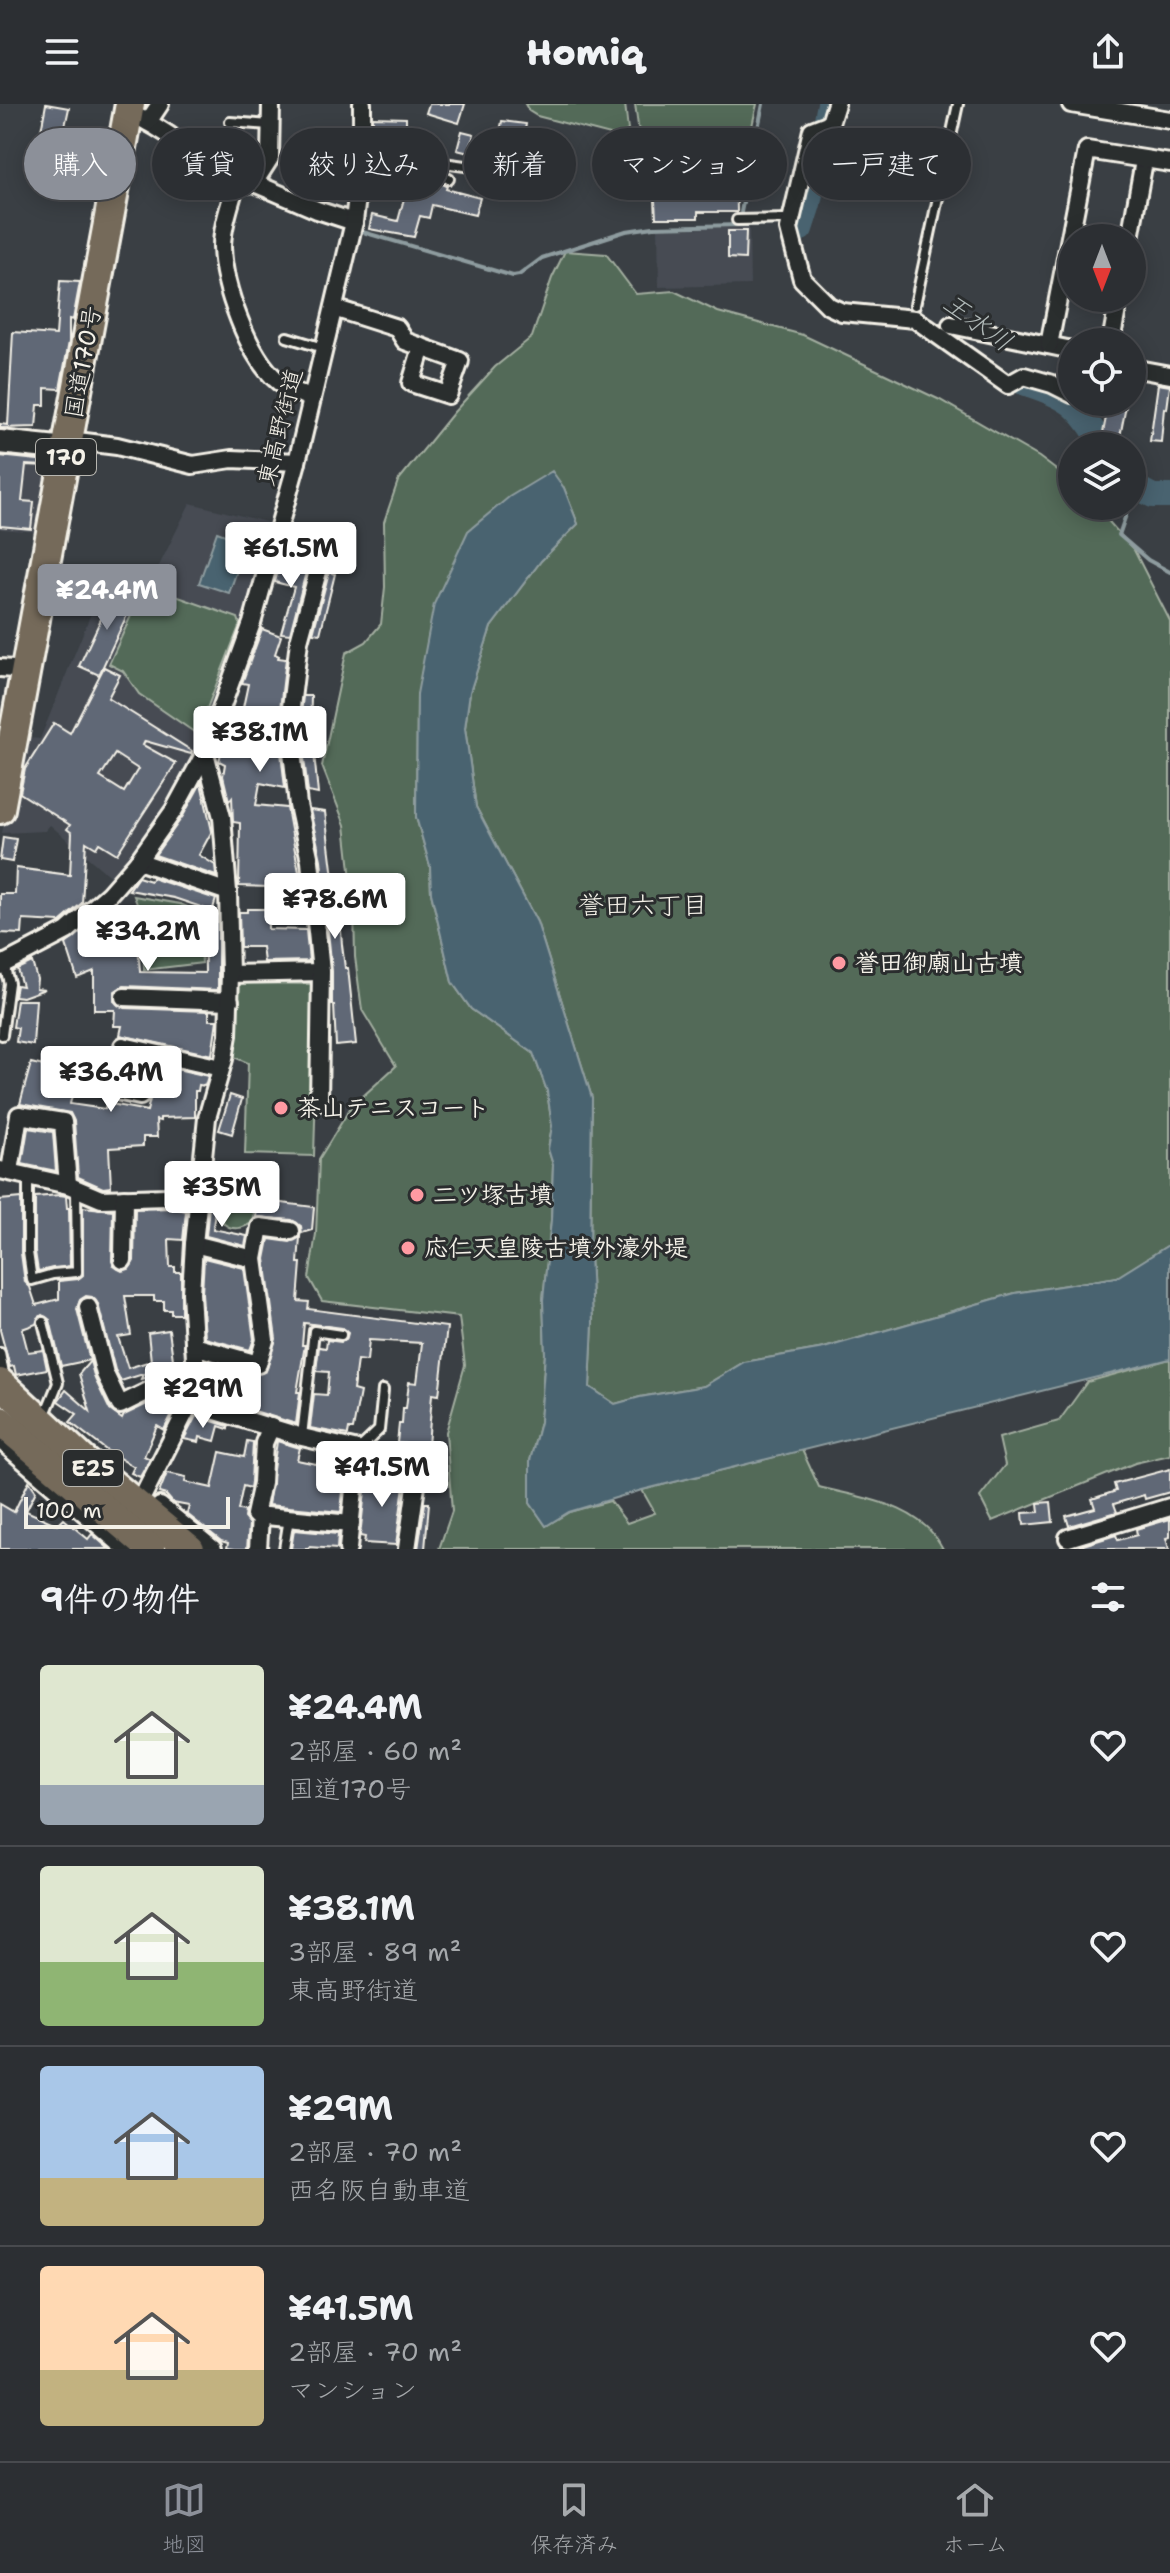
<!DOCTYPE html>
<html lang="ja">
<head>
<meta charset="utf-8">
<style>
  :root { --surface:#2c2f33; --page:#34373b; --text:#f1f3f6; --muted:#a6a9ac; --line:#484a4e; --accent:#8c9099 }
  body { margin:0; font-family:"Shantell Sans","Klee One",sans-serif; background:var(--page); color:var(--text); height:100vh; display:flex; flex-direction:column; font-size:30px; white-space:nowrap }
  * { box-sizing:border-box; margin:0 }
  p { font-size:26px; color:var(--muted) }
  .icon { flex:none; width:44px; height:44px; fill:none; stroke:currentColor; stroke-width:2; stroke-linecap:round; stroke-linejoin:round }
  .map { position:relative; height:1445px; overflow:hidden }
  .sheet { display:flex; flex-direction:column; background:var(--surface); flex:1 }
  .sheet>* { flex:none }
  .top-card { position:absolute; left:24px; top:24px; width:1122px; height:72px; display:flex; gap:16px }
  .needle { width:52px; rotate:180deg }
  .fabs { position:absolute; left:1058px; top:120px; display:grid; gap:16px }
  .fabs a { display:grid; place-items:center; width:88px; height:88px; border-radius:50%; background:var(--surface); box-shadow:0 4px 20px #0003,0 0 0 2px var(--line); font-size:40px }
  .scale { position:absolute; left:24px; bottom:20px; width:206px; box-sizing:border-box; padding-left:8px; border:4px solid #f4f1e8; border-top:0; font-size:22px; line-height:28px; white-space:nowrap; color:#f4f1e8; -webkit-text-stroke:6px #2a2d2e; paint-order:stroke }
  .price { position:absolute; translate:-50% -68px; padding:0 18px; border-radius:8px; background:#fff; color:#222; font-size:26px; line-height:52px; filter:drop-shadow(0 2px 4px #0008) }
  .price::after { content:''; position:absolute; left:50%; top:48px; width:24px; height:18px; margin-left:-12px; background:inherit; clip-path:polygon(0 0,100% 0,50% 100%) }
  .price.on { background:var(--accent); color:#fff }
  ul { padding:0; list-style:none }
  li { display:flex; align-items:center; gap:24px; height:200px; padding:0 40px }
  li+li { border-top:2px solid var(--line) }
  li span { display:grid; place-items:center; flex:none; width:224px; height:160px; border-radius:8px; color:#555 }
  li>.icon { margin-inline-start:auto }
  span .icon { width:96px; height:96px; fill:#fffc; stroke-width:1 }
  li b { font-size:34px }
  h2 { display:flex; justify-content:space-between; align-items:center; height:96px; padding:0 40px; font-size:34px }
  .chip { padding:0 28px; border-radius:36px; background:var(--surface); box-shadow:0 4px 20px #0003,0 0 0 2px var(--line); font-size:28px; line-height:72px }
  .chip.on { background:var(--accent); color:#fff }
  header { display:flex; justify-content:space-between; align-items:center; height:104px; padding:0 40px; background:var(--surface); font-size:36px; font-weight:800 }
  .dock { display:flex; justify-content:space-around; align-items:center; height:112px; border-top:2px solid var(--line); background:var(--surface); font-size:22px; color:var(--muted) }
  .dock a { display:grid; justify-items:center; gap:4px }
  .dock .on { color:var(--accent) }
  .map>svg:first-child { display:block }
</style>
</head>
<body>
<header><svg class="icon" aria-label="menu" viewBox="0 0 24 24"><path d="M4 6h16M4 12h16M4 18h16"/></svg>Homiq<svg class="icon" aria-label="share" viewBox="0 0 24 24"><path d="M12 15V3M7 8l5-5 5 5M5 13v7h14v-7"/></svg></header>
<div class="map">
<svg width="1170" height="1445" viewBox="0 0 1170 1445">
  <rect width="100%" height="100%" fill="#3a3f44"/>
  <filter id="ink" filterUnits="userSpaceOnUse"><feTurbulence type="fractalNoise" baseFrequency=".0125" numOctaves="2"/><feDisplacementMap in="SourceGraphic" scale="16" xChannelSelector="R" yChannelSelector="G"/><feConvolveMatrix kernelMatrix="1 2 1 2 8 2 1 2 1" color-interpolation-filters="sRGB"/></filter>
  <g filter="url(#ink)">
    <g fill="#464b53">
      <path d="M749,123L750,181L659,183L658,125Z"/>
      <path d="M0,344L44,348L54,357L38,428L0,425Z"/>
      <path d="M190,399L274,420L242,525L201,634L176,686L113,775L50,721L45,727L2,729L20,633L40,635L96,497L111,479L126,469L158,464Z"/>
    </g>
    <g fill="#526a58" stroke="#a3aea0" stroke-width="2">
      <path d="M525,0H625L628,26L618,33L537,12L529,7Z"/>
      <path d="M635,0H757L750,31L744,36L693,45L647,49L641,44Z"/>
      <path d="M565,147L606,150L636,190L674,187L718,208L803,231L940,296L1039,353L1072,378V402H1095L1134,446L1170,517V1140L1118,1173L1015,1189L824,1244L744,1258L704,1282L640,1293L615,1300L590,1283L593,1219L590,1149L592,994L537,818L476,703L465,624L470,588L491,523L541,457L578,420L564,384L417,590L416,713L430,762L431,789L452,878L471,905L533,949L547,987L552,1022L548,1045L553,1061L551,1116L543,1196L545,1249L540,1318L530,1357V1399L546,1422L569,1408L610,1397L627,1419L655,1409L642,1386L802,1346L819,1383C863,1394 921,1400 943,1445H439L452,1407L446,1328L465,1261L459,1213L322,1197L309,1174L316,1130L319,1055L351,1003L396,962L362,906L355,853L354,802L345,721L322,662L346,549L366,538L381,520L385,483L384,418L398,377L454,308L495,263L532,233L552,174Z"/>
      <path d="M153,484L238,514L240,520L197,630L139,590L123,567L109,560L139,494Z"/>
      <path d="M134,792L180,800L198,807L202,859L144,866L142,813Z"/>
      <path d="M239,879L319,880L314,1052L245,1050L248,959L232,952Z"/>
      <path d="M232,1087L253,1093L254,1118C243,1124 233,1128 223,1119L228,1091Z"/>
      <path d="M1170,1255V1351L1135,1359L992,1417L980,1393L1005,1361L999,1334L1059,1317L1087,1278Z"/>
    </g>
    <g fill="#4a646f" stroke="#8e9c9f" stroke-width="2">
      <path d="M552,367L564,384L578,420L541,457L491,523L470,588L465,624L476,703L537,818L592,994L590,1149L593,1219L590,1283L615,1300L640,1293L704,1282L744,1258L824,1244L1015,1189L1117,1173L1170,1140V1255L642,1386L569,1408L546,1422L530,1399V1357L540,1318L545,1250L543,1196L551,1116L553,1061L548,1045L552,1022L547,987L533,949L471,905L452,878L431,789L430,762L416,713L417,590L434,500L468,427L509,393Z"/>
      <path d="M217,428L247,439L229,489L199,479Z"/>
    </g>
    <g fill="none" stroke-linecap="round" stroke-linejoin="round">
      <g stroke="#8e9c9f" stroke-width="4">
        <path d="M166,20L189,35"/>
        <path d="M741,108L763,0"/>
        <path d="M795,123L801,125L802,146"/>
        <path d="M356,126L513,172L519,171L542,154L626,127L653,123L786,120"/>
        <path d="M829,193L850,201"/>
        <path d="M875,203L914,207"/>
        <path d="M1135,386V383"/>
        <path d="M1129,402L1119,431L1148,456L1170,468"/>
      </g>
      <g stroke="#4a646f" stroke-width="24">
        <path d="M801,125L809,100L829,0"/>
        <path d="M1023,279C1068,293 1079,301 1103,342"/>
        <path d="M1132,381L1153,392H1170"/>
      </g>
    </g>
    <g fill="#616876" stroke="#f4f1e8" stroke-width="2" fill-rule="evenodd">
      <path d="M46,0L69,4L62,36L40,32Z"/>
      <path d="M429,0H465L459,19L426,9Z"/>
      <path d="M373,13L406,14V43L378,44V24H373Z"/>
      <path d="M502,17L526,20L522,42L498,39Z"/>
      <path d="M462,27L474,30L469,49L457,46Z"/>
      <path d="M653,62H670V66L736,65L737,108H698V114H656Z"/>
      <path d="M394,70L417,76L418,70L425,72L447,82L446,85L480,94L475,111L432,101L429,114L420,112L414,133L369,125L372,111L398,117L406,87L391,83Z"/>
      <path d="M728,127H746L745,155L728,154Z"/>
      <path d="M60,177L80,178L73,216L69,215V238L60,285L45,284V301H38L36,323L0,324V320L8,321L13,228L56,231Z"/>
      <path d="M1158,280L1170,282L1167,305L1164,304L1161,338L1150,337Z"/>
      <path d="M1109,298H1122L1121,301L1126,302L1119,338L1102,334Z"/>
      <path d="M0,352L47,357L46,362L26,361L22,397L34,398L31,425L0,422Z"/>
      <path d="M281,456L294,460L293,464L306,468L290,530L281,529L294,483L275,478Z"/>
      <path d="M329,468L335,470L320,530L313,529Z"/>
      <path d="M115,485L135,494L99,571L79,562Z"/>
      <path d="M262,525L281,532L275,550L279,552L278,554L286,555L278,621L285,684L260,679L256,701L287,704L302,784L239,782L240,719L233,718L232,693L229,697L223,672L225,660L219,657L224,638L221,637L229,615L233,617L235,610L241,613L248,580L242,579Z"/>
      <path d="M104,563L120,571L108,594L192,647L191,650L145,637L143,641L176,659L117,750L99,739L96,744L86,738L82,799L60,818L23,816L22,830L0,829V790H15L16,764L70,771L72,729L67,725L70,721L20,689L25,665L54,619L70,629ZM115,650L138,665L124,688L100,673Z"/>
      <path d="M303,592H311L310,638H313L318,690L308,688L300,620Z"/>
      <path d="M201,679L212,727L199,751L215,761L216,772L155,751L183,712Z"/>
      <path d="M310,706L325,708L336,798H339L342,841L345,864H348L356,940L336,942L334,901H332V867L321,756Z"/>
      <path d="M3,733L16,735L12,758L0,756Z"/>
      <path d="M138,773L151,777L152,774L216,795L211,811L218,809V886L124,882L115,887L114,897L124,904L209,907V916H217L212,951L120,931L122,922H114L115,906H94V867L77,874L66,840L108,805L116,812H136L140,868L205,869L204,804L174,794L129,786Z"/>
      <path d="M247,805H268V825L306,826L309,857L264,858L262,843H240L239,808H247Z"/>
      <path d="M32,858L37,875L36,884L45,885L23,893L14,892L16,881L22,882L17,865Z"/>
      <path d="M17,896H36L33,941L16,938L18,924L13,923Z"/>
      <path d="M117,951L138,957L132,979L113,975Z"/>
      <path d="M31,959L77,970L70,1000L105,1005L106,999L147,1007L159,961L208,972L205,982L199,981L198,987H195V1013L160,1014V1017L156,1016L157,1033H143V1042L109,1044L111,1083L103,1084L78,1073L74,1017L70,1009L20,1000Z"/>
      <path d="M230,991L242,995L232,1030L219,1026Z"/>
      <path d="M28,1024L53,1028L56,1067L22,1060Z"/>
      <path d="M60,1091L66,1092L67,1104H69L70,1162L38,1167L35,1148V1093Z"/>
      <path d="M210,1093L216,1094L213,1125L247,1132L245,1142L206,1132Z"/>
      <path d="M21,1094V1149L25,1178L30,1183L36,1201L59,1195V1177L78,1175L83,1171V1103L113,1106L112,1157L114,1162L122,1167L129,1165L134,1157L135,1105L173,1104L186,1107L183,1136L169,1135L170,1163H175V1168H181V1210H171V1206H164V1197H154V1192H125L131,1231L118,1233L128,1264L151,1257L148,1229L169,1226L174,1263L151,1273L141,1275L143,1270L121,1277L115,1266L98,1200L92,1193L86,1192L80,1196L77,1205L90,1256L61,1262L50,1216L42,1211L38,1214L36,1220L22,1225L28,1248L43,1246L47,1265L16,1271L14,1262L10,1263L0,1226V1096Z"/>
      <path d="M258,1096L314,1103L312,1126L302,1129L301,1122L292,1116L256,1113Z"/>
      <path d="M300,1133L298,1159H301L298,1197L309,1198L308,1205L447,1223L439,1291L432,1290L428,1342L397,1339L399,1320H402L403,1304H406L409,1278L417,1279L422,1239L369,1236L367,1257L357,1256L353,1286L360,1288L353,1325H349L348,1331L310,1324L314,1290L327,1291L329,1268L316,1267L319,1243L326,1244L327,1236L341,1238L346,1236L348,1229L342,1224L304,1219L302,1241H305L297,1288H300L296,1320L203,1291L208,1257L255,1271L266,1267L276,1235L265,1155L269,1135L290,1138Z"/>
      <path d="M204,1154L244,1164L254,1235L250,1246L205,1234L202,1189Z"/>
      <path d="M90,1257L95,1275L110,1306L122,1315L124,1311L168,1290L169,1294L178,1298L164,1326L157,1322L144,1352L150,1355L140,1373L131,1369L134,1363L106,1346L70,1318L77,1310L58,1297L66,1286L90,1307L79,1270Z"/>
      <path d="M196,1312L228,1322V1325L219,1322L215,1337L200,1333L199,1338L184,1335Z"/>
      <path d="M247,1337L253,1338L251,1378L250,1384L243,1382L238,1406L245,1407L244,1414L249,1420L247,1445H235L227,1444L228,1439L221,1437L187,1410L189,1402L173,1399L166,1391L159,1389L167,1369L186,1373L185,1378L212,1384L220,1348L244,1353Z"/>
      <path d="M277,1337L300,1344L297,1356L321,1361L323,1349L346,1355L341,1408L268,1401Z"/>
      <path d="M1170,1365V1388L1145,1395L1144,1391L1114,1400L1117,1408L1069,1422L1066,1412L1095,1404L1092,1395L1116,1387L1114,1380Z"/>
      <path d="M367,1369L405,1374L396,1441L364,1439L365,1433L360,1432Z"/>
      <path d="M29,1377L36,1387L26,1407L58,1421L64,1415L88,1435L92,1430L109,1445H0V1400L14,1408Z"/>
      <path d="M1051,1398L1053,1418L1024,1421L1023,1409L1039,1408L1038,1399Z"/>
      <path d="M425,1399H429L425,1445H418Z"/>
      <path d="M1170,1415V1433L1166,1434L1169,1445H1081L1080,1442L1116,1431L1118,1436L1137,1431L1136,1425Z"/>
      <path d="M294,1426L338,1430L337,1445L309,1443L308,1445H291Z"/>
    </g>
    <g fill="none" stroke-linecap="round" stroke-linejoin="round">
      <g stroke="#f4f1e8" stroke-width="14">
        <g id="lane">
          <path d="M230,18L270,21"/>
          <path d="M363,50L399,53L449,75"/>
          <path d="M408,54L486,65"/>
          <path d="M737,116L791,115"/>
          <path d="M915,201L958,0"/>
          <path d="M287,233L323,244"/>
          <path d="M2,931L9,879L4,860"/>
          <path d="M28,1071V1148L32,1176L53,1170L77,1168L76,1085"/>
          <path d="M43,1218L58,1279L46,1308"/>
          <path d="M0,1249L4,1270"/>
          <path d="M302,1332L314,1227L341,1231"/>
          <path d="M358,1346L379,1326L383,1286"/>
          <path d="M284,1445L289,1414"/>
        </g>
      </g>
      <g stroke="#f4f1e8" stroke-width="22">
        <g id="street">
          <path d="M271,0L270,54L254,79L235,82C230,102 222,122 222,143C223,181 248,254 279,278C288,286 301,290 312,295"/>
          <path d="M836,0L830,19L812,26L789,125L802,175L829,202L842,208L915,215L1008,281L1024,272L1052,280L1072,290"/>
          <path d="M1071,0L1170,16"/>
          <path d="M128,8C169,27 201,54 235,82"/>
          <path d="M148,18L160,0"/>
          <path d="M254,79L317,106L354,118"/>
          <path d="M1130,134L1144,57"/>
          <path d="M334,204L397,224L405,237L460,257L448,291L411,279L422,243"/>
          <path d="M951,221L1072,246"/>
          <path d="M1111,238L1119,194"/>
          <path d="M1049,241L1087,46L1170,59"/>
          <path d="M1132,264L1170,271"/>
          <path d="M69,336L117,342L193,361L232,355L297,358"/>
          <path d="M0,564L27,566"/>
          <path d="M138,757L228,788"/>
          <path d="M0,862L67,827L109,790L138,757L174,706L205,649L252,519L297,358L354,118L362,50V0"/>
          <path d="M230,870L321,868"/>
          <path d="M124,893L230,897"/>
          <path d="M123,942L221,964"/>
          <path d="M112,986L140,992L151,949"/>
          <path d="M319,998L321,868L310,757L298,701L289,620L299,537L320,460"/>
          <path d="M0,1066L68,1081L101,1095L199,1092"/>
          <path d="M10,1067L19,1011L63,1018L68,1081"/>
          <path d="M194,1140L254,1155L265,1236L258,1260L194,1242"/>
          <path d="M254,1155L260,1123L291,1127"/>
          <path d="M123,1156L124,1094"/>
          <path d="M88,1203L105,1270L120,1301L175,1274L196,1270"/>
          <path d="M190,1299L302,1333L358,1346L348,1445"/>
          <path d="M271,1323L264,1339L262,1379L255,1411L351,1420"/>
          <path d="M0,1336L126,1445"/>
          <path d="M357,1357L411,1364L418,1368L407,1445"/>
          <path d="M144,1390L190,1299L196,1270L191,1189L194,1140L207,1014L224,955L228,931L230,870L228,788L222,713L205,649"/>
          <path d="M160,1402L213,1445"/>
          <path d="M1068,1434L1170,1403"/>
          <path d="M258,1445L260,1412"/>
        </g>
      </g>
      <g stroke="#f4f1e8" stroke-width="28">
        <path id="secondary" d="M0,338L67,345"/>
      </g>
      <g stroke="#f4f1e8" stroke-width="34">
        <g id="highway">
          <path d="M0,705L130,0"/>
          <path d="M0,1279L82,1355L190,1445"/>
          <path d="M0,1317L151,1445"/>
        </g>
      </g>
      <use href="#lane" stroke="#2a2d2e" stroke-width="8"/>
      <use href="#street" stroke="#2a2d2e" stroke-width="16"/>
      <use href="#secondary" stroke="#2a2d2e" stroke-width="22"/>
      <use href="#highway" stroke="#746a5a" stroke-width="28"/>
    </g>
  </g>
  <g fill="#ff9aa2" stroke="#2a2d2e" stroke-width="3">
    <circle cx="839" cy="859" r="8"/>
    <circle cx="281" cy="1004" r="8"/>
    <circle cx="417" cy="1091" r="8"/>
    <circle cx="408" cy="1144" r="8"/>
  </g>
  <g text-anchor="middle" stroke-width="6" stroke-linejoin="round" paint-order="stroke">
    <g fill="#2a2d2e" stroke="#b7b6b0" stroke-width="2">
      <rect x="36" y="335" width="60" height="36" rx="6"/>
      <rect x="63" y="1346" width="60" height="36" rx="6"/>
    </g>
    <g font-size="22" font-weight="bold" fill="#f4f1e8">
      <text x="66" y="361">170</text>
      <text x="93" y="1372">E25</text>
    </g>
    <g font-size="24" fill="#f4f1e8" stroke="#2a2d2e">
      <text transform="translate(83 258) rotate(-80)" y="8">国道170号</text>
      <text transform="translate(280 323) rotate(-76)" y="8">東高野街道</text>
    </g>
    <g font-size="24" font-weight="bold" fill="#f4f1e8" stroke="#2a2d2e" text-anchor="start">
      <text x="855" y="867">誉田御廟山古墳</text>
      <text x="297" y="1012">茶山テニスコート</text>
      <text x="433" y="1099">二ツ塚古墳</text>
      <text x="424" y="1152">応仁天皇陵古墳外濠外堤</text>
    </g>
    <g font-size="26" font-style="italic" fill="#b0b9b8" stroke="#2a2d2e">
      <text transform="translate(978 218) rotate(36)" y="9">王水川</text>
    </g>
    <g font-size="26" fill="#f4f1e8" stroke="#2a2d2e">
      <text x="643" y="810">誉田六丁目</text>
    </g>
  </g>
</svg>
<div class="fabs">
<a><svg class="needle" viewBox="-14 -14 28 28"><path d="M0-13l5 13h-10z" fill="#e53935"/><path d="M0 13l5-13h-10z" fill="#a6a9ac"/></svg></a>
<a><svg class="icon" aria-label="locate" viewBox="0 0 24 24"><circle cx="12" cy="12" r="6"/><path d="M12 2v4M12 18v4M2 12h4M18 12h4"/></svg></a>
<a><svg class="icon" aria-label="layers" viewBox="0 0 24 24"><path d="M12 4l9 5-9 5-9-5zM3 14l9 5 9-5"/></svg></a>
</div>
<div class="scale">100 m</div>
<b class="price" style="left:291px;top:486px">¥61.5M</b>
<b class="price on" style="left:107px;top:528px">¥24.4M</b>
<b class="price" style="left:260px;top:670px">¥38.1M</b>
<b class="price" style="left:335px;top:837px">¥78.6M</b>
<b class="price" style="left:148px;top:869px">¥34.2M</b>
<b class="price" style="left:111px;top:1010px">¥36.4M</b>
<b class="price" style="left:222px;top:1125px">¥35M</b>
<b class="price" style="left:203px;top:1326px">¥29M</b>
<b class="price" style="left:382px;top:1405px">¥41.5M</b>
<div class="top-card">
<a class="chip on">購入</a>
<a class="chip">賃貸</a>
<a class="chip">絞り込み</a>
<a class="chip">新着</a>
<a class="chip">マンション</a>
<a class="chip">一戸建て</a>
</div>
</div>
<section class="sheet">
<h2>9件の物件<svg class="icon" aria-label="filters" viewBox="0 0 24 24"><path d="M4 7h16M4 17h16"/><circle cx="9" cy="7" r="2"/><circle cx="15" cy="17" r="2"/></svg></h2>
<ul>
<li><span style="background:linear-gradient(#dfe7d0 75%,#9aa5b1 0)"><svg class="icon" aria-label="home" viewBox="0 0 24 24"><path d="M3 11l9-7 9 7M6 9v11h12V9"/></svg></span><div><b>¥24.4M</b><p>2部屋 · 60 m²</p><p>国道170号</p></div><svg class="icon" aria-label="heart" viewBox="0 0 24 24"><path d="M12 20l-8-8c-3-5 5-10 8-4 3-6 11-1 8 4z"/></svg></li>
<li><span style="background:linear-gradient(#dfe7d0 60%,#8fb573 0)"><svg class="icon" aria-label="home" viewBox="0 0 24 24"><path d="M3 11l9-7 9 7M6 9v11h12V9"/></svg></span><div><b>¥38.1M</b><p>3部屋 · 89 m²</p><p>東高野街道</p></div><svg class="icon" aria-label="heart" viewBox="0 0 24 24"><path d="M12 20l-8-8c-3-5 5-10 8-4 3-6 11-1 8 4z"/></svg></li>
<li><span style="background:linear-gradient(#a9c7e8 70%,#c2b280 0)"><svg class="icon" aria-label="home" viewBox="0 0 24 24"><path d="M3 11l9-7 9 7M6 9v11h12V9"/></svg></span><div><b>¥29M</b><p>2部屋 · 70 m²</p><p>西名阪自動車道</p></div><svg class="icon" aria-label="heart" viewBox="0 0 24 24"><path d="M12 20l-8-8c-3-5 5-10 8-4 3-6 11-1 8 4z"/></svg></li>
<li><span style="background:linear-gradient(#ffd9b3 65%,#c2b280 0)"><svg class="icon" aria-label="home" viewBox="0 0 24 24"><path d="M3 11l9-7 9 7M6 9v11h12V9"/></svg></span><div><b>¥41.5M</b><p>2部屋 · 70 m²</p><p>マンション</p></div><svg class="icon" aria-label="heart" viewBox="0 0 24 24"><path d="M12 20l-8-8c-3-5 5-10 8-4 3-6 11-1 8 4z"/></svg></li>
</ul>
</section>
<nav class="dock">
<a class="on"><svg class="icon" aria-label="map" viewBox="0 0 24 24"><path d="M3 6l6-2 6 2 6-2v14l-6 2-6-2-6 2zM9 4v14M15 6v14"/></svg>地図</a>
<a><svg class="icon" aria-label="saved" viewBox="0 0 24 24"><path d="M7 4h10v16l-5-4-5 4z"/></svg>保存済み</a>
<a><svg class="icon" aria-label="home" viewBox="0 0 24 24"><path d="M3 11l9-7 9 7M6 9v11h12V9"/></svg>ホーム</a>
</nav>
</body>
</html>
